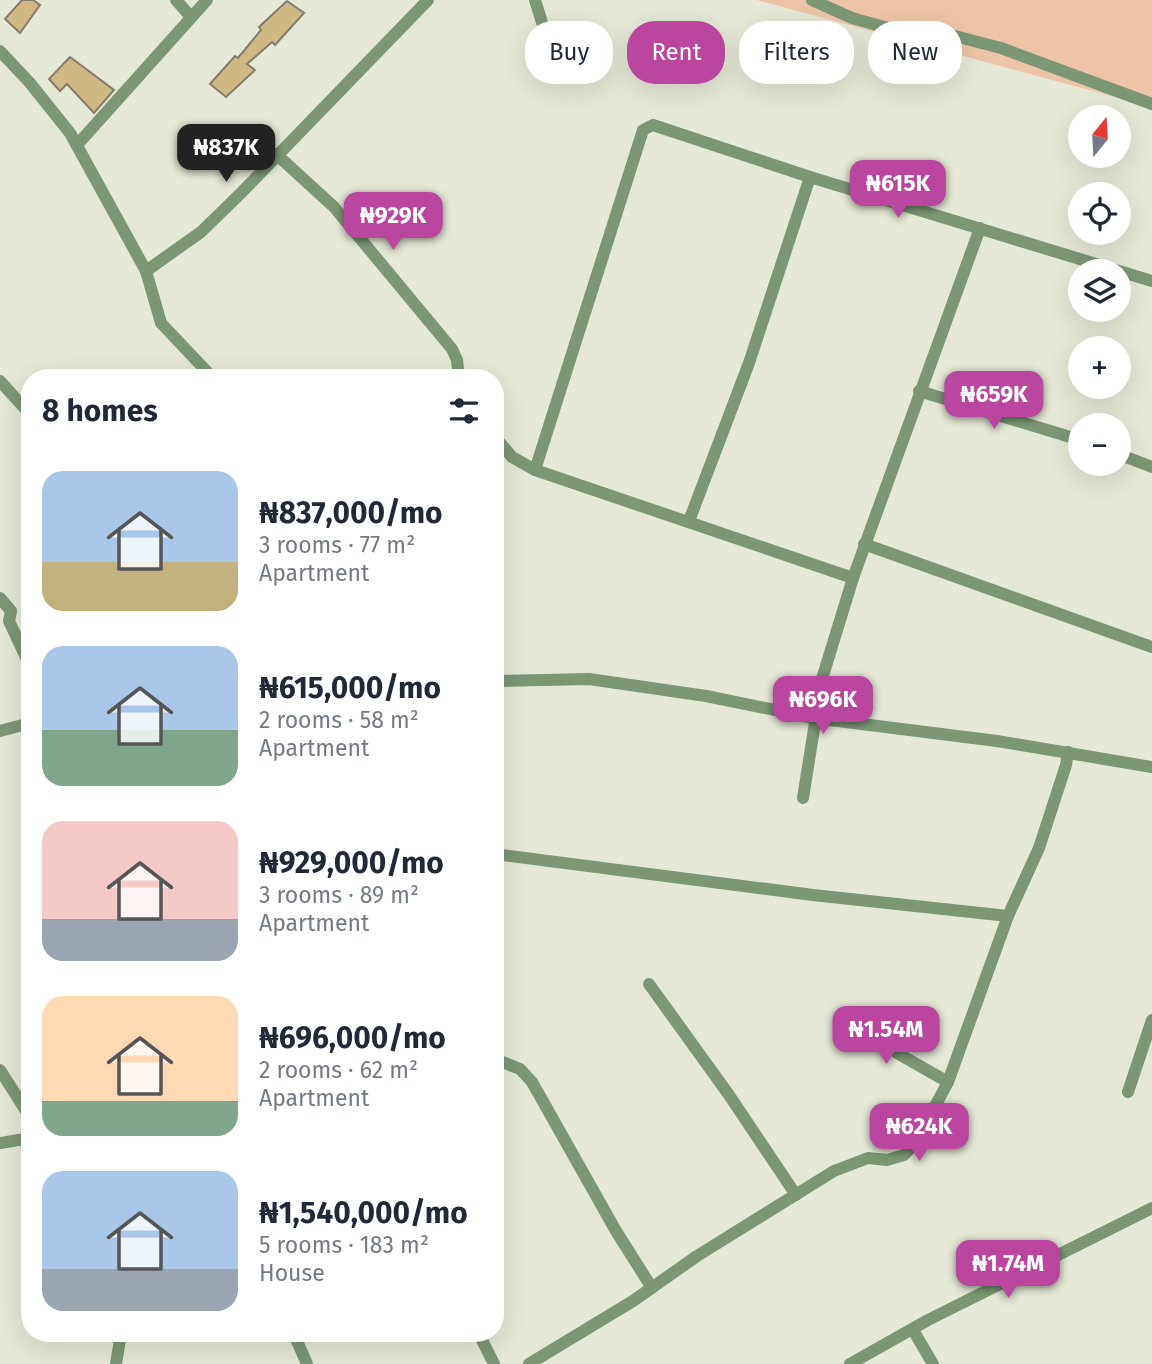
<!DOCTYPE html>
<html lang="en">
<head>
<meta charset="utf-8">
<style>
  :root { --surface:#fff; --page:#f6f6f7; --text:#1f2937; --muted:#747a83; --accent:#ba469f }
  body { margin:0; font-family:"Fira Sans",sans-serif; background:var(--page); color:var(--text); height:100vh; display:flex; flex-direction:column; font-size:26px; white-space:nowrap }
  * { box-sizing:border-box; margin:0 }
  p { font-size:23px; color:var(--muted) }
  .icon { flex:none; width:38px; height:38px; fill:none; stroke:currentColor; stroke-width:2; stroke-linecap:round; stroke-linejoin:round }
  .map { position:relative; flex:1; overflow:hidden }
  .panel { position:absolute; left:21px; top:369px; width:483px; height:973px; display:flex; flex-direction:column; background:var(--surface); border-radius:28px; box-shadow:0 7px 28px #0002 }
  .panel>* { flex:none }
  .hud { position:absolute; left:525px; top:21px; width:522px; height:63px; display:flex; gap:14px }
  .needle { width:46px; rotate:18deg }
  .buttons { position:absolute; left:1068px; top:105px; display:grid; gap:14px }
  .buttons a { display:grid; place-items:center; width:63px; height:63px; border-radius:50%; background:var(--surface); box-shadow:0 7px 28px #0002; font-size:35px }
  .price { position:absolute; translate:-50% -60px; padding:0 16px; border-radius:14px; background:var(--accent); color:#fff; font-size:23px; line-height:46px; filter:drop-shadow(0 2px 4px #0008) }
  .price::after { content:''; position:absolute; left:50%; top:42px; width:21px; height:16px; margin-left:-10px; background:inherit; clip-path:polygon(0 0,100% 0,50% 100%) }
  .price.current { background:#222; color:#fff }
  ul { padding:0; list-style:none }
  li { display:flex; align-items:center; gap:21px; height:175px; padding:0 21px }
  li span { display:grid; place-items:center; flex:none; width:196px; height:140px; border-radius:21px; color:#555 }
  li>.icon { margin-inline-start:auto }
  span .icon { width:84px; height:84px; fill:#fffc; stroke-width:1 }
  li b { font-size:30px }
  h2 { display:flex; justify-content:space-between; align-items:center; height:84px; padding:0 21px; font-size:30px }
  .tag { padding:0 24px; border-radius:28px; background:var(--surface); box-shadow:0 7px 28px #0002; font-size:24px; line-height:63px }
  .tag.current { background:var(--accent); color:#fff }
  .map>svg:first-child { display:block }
</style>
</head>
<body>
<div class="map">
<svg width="1152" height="1364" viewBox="0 0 1152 1364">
  <rect width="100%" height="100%" fill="#e5e8d6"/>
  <path fill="#edc4a6" d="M757,0H1152V107Z"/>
  <g fill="#d0b884" stroke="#837c6d" stroke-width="2">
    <path d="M22,0H33L40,5L20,33L5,19Z"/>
    <path d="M287,1L304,13L275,45L272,42L247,64L255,70L226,97L210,84L235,56L238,58L261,30L259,27Z"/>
    <path d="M70,57L114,90L94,113L67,84L60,91L49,79Z"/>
  </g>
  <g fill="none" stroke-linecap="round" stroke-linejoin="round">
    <g stroke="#7b9774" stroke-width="12">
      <path d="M176,0L191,17"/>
      <path d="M535,0L557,71"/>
      <path d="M812,0L852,18L906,33L955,36L1001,48L1152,104"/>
      <path d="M0,51L30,83L70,133L146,271"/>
      <path d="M77,145L207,0"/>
      <path d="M276,154L334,207L452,349L457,360L459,378"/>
      <path d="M213,378L161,323L146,271L201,232L241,193L428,0"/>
      <path d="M0,381L30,414"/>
      <path d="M919,391L1080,440"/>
      <path d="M495,437L512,457L535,470"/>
      <path d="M1118,454L1152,467"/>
      <path d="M689,521L749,363L810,177"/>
      <path d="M864,544L1152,647"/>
      <path d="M853,578L535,470L643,130L653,125L810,177L1152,281"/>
      <path d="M0,598L11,611L9,621L30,666"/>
      <path d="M495,681L589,679L706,696L814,718L997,741L1152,767"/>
      <path d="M0,731L30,723"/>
      <path d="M803,798L822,679L853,578L980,228"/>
      <path d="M495,854L813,895L1008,916"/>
      <path d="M649,984L729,1095L796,1195"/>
      <path d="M850,1013L897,1053L948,1082"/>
      <path d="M495,1059L520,1069L532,1082L616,1231L652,1288"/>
      <path d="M0,1070L30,1117"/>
      <path d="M1128,1092L1152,1020"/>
      <path d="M0,1143L30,1138"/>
      <path d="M913,1330L933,1364"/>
      <path d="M294,1334L307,1364"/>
      <path d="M479,1334L494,1364"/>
      <path d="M116,1364L121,1334"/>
      <path d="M529,1364L633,1301L697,1256L834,1171L868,1158L887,1160L904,1155L916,1142L948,1082L1008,916L1039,848L1066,765L1068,752"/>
      <path d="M850,1364L928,1320L1152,1208"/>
    </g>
  </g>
</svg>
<div class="buttons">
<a><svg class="needle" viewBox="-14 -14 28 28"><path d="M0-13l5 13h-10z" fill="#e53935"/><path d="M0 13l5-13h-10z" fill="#747a83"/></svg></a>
<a><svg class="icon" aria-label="locate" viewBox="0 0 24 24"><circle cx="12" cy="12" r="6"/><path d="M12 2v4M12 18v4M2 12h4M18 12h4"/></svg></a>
<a><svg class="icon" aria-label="layers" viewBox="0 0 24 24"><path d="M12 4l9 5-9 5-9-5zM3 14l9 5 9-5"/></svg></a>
<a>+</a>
<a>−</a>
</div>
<b class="price current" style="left:226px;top:184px">₦837K</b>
<b class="price" style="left:898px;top:220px">₦615K</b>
<b class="price" style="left:393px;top:252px">₦929K</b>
<b class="price" style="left:994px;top:431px">₦659K</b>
<b class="price" style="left:823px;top:736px">₦696K</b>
<b class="price" style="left:886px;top:1066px">₦1.54M</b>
<b class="price" style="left:919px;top:1163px">₦624K</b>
<b class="price" style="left:1008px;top:1300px">₦1.74M</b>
<div class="hud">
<a class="tag">Buy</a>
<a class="tag current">Rent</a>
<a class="tag">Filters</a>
<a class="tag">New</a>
</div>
<section class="panel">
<h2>8 homes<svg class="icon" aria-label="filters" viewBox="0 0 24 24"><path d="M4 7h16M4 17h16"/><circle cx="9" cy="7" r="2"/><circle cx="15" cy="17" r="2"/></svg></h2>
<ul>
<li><span style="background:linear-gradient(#a9c7e8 65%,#c2b280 0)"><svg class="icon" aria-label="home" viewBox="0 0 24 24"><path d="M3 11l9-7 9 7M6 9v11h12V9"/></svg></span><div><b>₦837,000/mo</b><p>3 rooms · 77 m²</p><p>Apartment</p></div></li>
<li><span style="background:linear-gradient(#a9c7e8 60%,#7fa58c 0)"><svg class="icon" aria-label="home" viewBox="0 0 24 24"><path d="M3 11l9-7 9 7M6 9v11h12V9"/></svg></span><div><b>₦615,000/mo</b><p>2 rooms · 58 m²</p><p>Apartment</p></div></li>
<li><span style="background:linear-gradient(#f6c9c9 70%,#9aa5b1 0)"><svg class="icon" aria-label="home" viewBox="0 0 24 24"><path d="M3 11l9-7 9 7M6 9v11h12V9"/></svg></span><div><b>₦929,000/mo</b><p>3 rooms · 89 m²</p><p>Apartment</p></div></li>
<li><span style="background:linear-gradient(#ffd9b3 75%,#7fa58c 0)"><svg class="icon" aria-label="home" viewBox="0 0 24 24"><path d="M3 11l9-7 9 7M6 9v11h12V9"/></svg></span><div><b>₦696,000/mo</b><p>2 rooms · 62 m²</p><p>Apartment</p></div></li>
<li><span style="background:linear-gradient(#a9c7e8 70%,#9aa5b1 0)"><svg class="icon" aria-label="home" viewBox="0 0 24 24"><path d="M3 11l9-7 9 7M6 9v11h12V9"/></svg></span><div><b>₦1,540,000/mo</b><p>5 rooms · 183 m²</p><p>House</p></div></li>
</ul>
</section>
</div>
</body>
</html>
